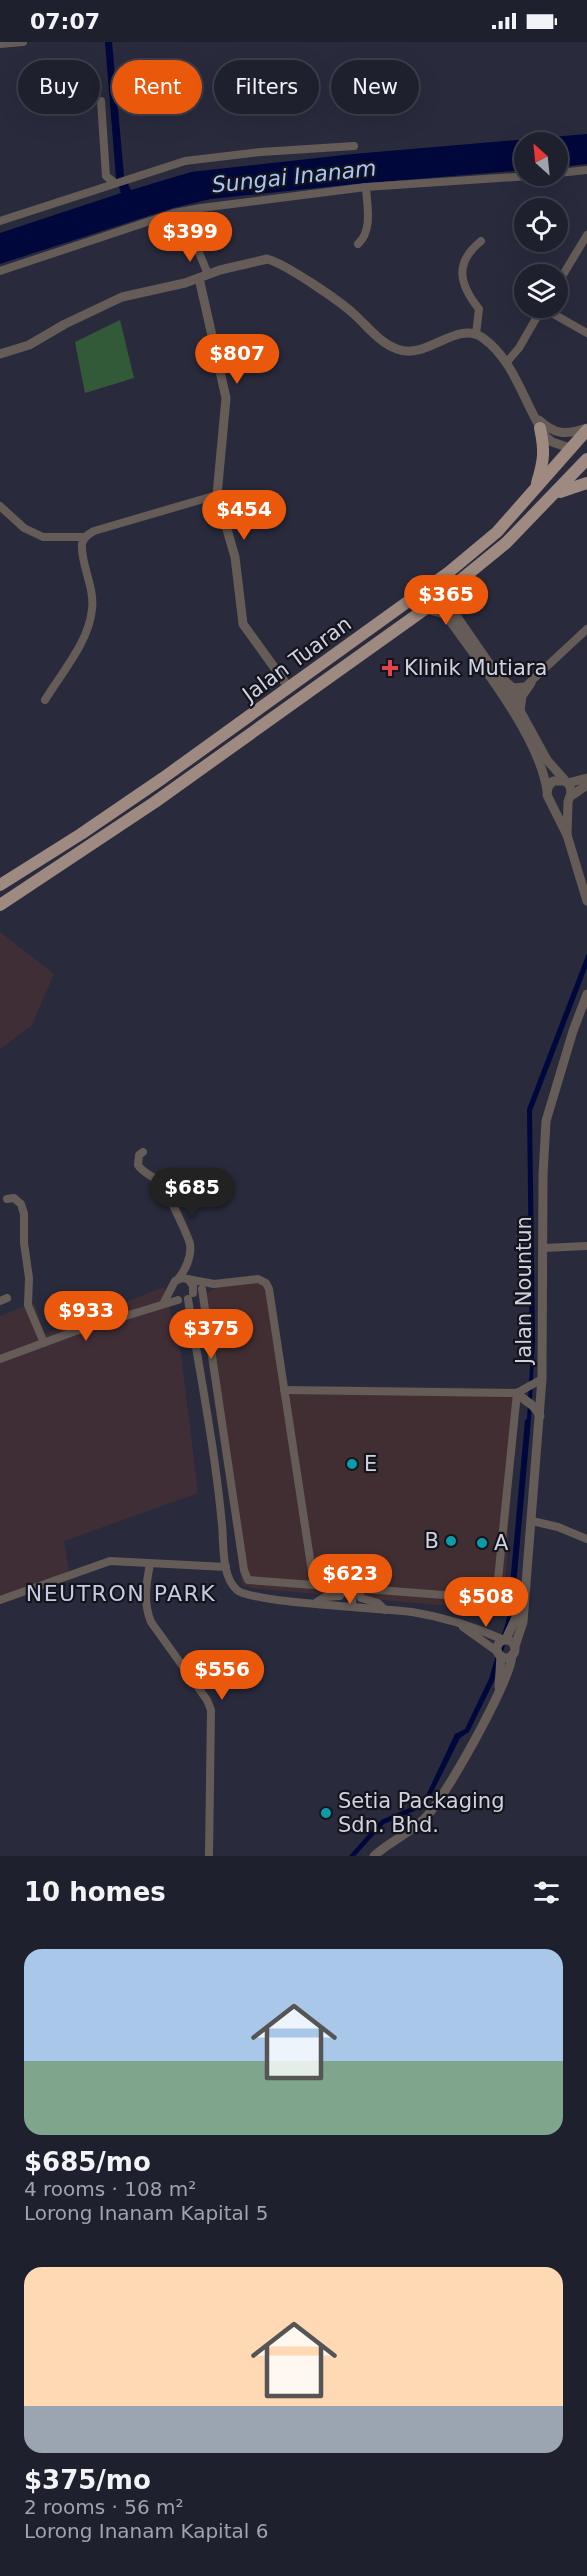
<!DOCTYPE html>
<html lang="en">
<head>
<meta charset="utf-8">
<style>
  :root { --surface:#1f202e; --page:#272836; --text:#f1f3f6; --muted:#a1a3aa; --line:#3c3e4a; --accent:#ea580c }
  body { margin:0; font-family:"DejaVu Sans",sans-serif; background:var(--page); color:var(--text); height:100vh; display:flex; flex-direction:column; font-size:22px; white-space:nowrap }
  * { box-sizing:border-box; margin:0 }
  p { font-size:20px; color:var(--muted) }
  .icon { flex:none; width:33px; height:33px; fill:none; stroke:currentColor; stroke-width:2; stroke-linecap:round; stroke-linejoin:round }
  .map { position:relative; height:1814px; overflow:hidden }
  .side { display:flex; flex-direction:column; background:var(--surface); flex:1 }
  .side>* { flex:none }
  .banner { position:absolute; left:18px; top:18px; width:552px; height:54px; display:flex; gap:12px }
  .needle { width:39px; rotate:333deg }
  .buttons { position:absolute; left:514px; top:90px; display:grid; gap:12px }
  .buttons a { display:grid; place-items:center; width:54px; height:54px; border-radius:50%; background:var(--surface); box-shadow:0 6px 24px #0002,0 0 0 2px var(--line); font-size:30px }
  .price { position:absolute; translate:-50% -51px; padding:0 14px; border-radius:21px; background:var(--accent); color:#fff; font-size:20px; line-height:39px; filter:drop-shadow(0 2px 3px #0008) }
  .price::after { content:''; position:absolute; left:50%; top:36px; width:18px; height:14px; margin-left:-9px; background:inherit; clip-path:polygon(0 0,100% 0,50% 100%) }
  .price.on { background:#222; color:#fff }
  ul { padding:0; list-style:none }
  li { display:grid; align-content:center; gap:12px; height:318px; padding:0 24px }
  li span { display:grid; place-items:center; height:186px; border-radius:18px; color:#555 }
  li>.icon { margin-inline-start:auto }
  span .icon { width:108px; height:108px; fill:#fffc; stroke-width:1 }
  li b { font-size:26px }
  h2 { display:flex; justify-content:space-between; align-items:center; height:72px; padding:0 24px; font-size:26px }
  .pill { padding:0 21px; border-radius:27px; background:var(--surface); box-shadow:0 6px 24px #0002,0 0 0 2px var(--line); font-size:21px; line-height:54px }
  .pill.on { background:var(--accent); color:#fff }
  .status { display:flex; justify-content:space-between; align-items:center; height:42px; padding:0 30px; background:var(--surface); direction:ltr }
  .status svg { height:16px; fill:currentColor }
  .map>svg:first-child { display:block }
</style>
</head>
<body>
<div class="status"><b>07:07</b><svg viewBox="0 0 49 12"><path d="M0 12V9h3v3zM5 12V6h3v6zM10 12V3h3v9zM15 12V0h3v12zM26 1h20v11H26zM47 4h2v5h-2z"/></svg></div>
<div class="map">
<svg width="587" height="1814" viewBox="0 0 587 1814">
  <rect width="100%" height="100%" fill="#292b3d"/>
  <path fill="#412e33" d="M256,1241L261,1242L266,1248L282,1346L338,1344L518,1346L504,1561L461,1558L460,1565L251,1546L242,1543L199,1257L217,1245Z"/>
  <g fill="#402e36">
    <path d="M0,890L54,932L31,984L0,1007Z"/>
    <path d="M164,1245L181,1312L198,1451L64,1499L70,1536L0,1560V1274L34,1261L45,1292Z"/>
  </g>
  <path fill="#335a38" d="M120,278L134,336L85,351L75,300Z"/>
  <g fill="#00073b">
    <path d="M105,0H112L124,134L131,148L191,130L353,112L587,92V122L558,125V100H525V128L355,142L211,157L173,166L0,222V191L121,151L116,136Z"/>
    <path d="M587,911V926L532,1069L535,1298L531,1377L513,1577L494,1639L469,1690L460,1696L426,1764L384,1782L355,1814H349L381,1778L423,1760L455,1692L465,1687L489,1637L507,1576L525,1378L527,1377L530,1324L527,1067Z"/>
  </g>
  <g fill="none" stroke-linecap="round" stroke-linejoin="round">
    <g stroke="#665c57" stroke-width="8">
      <path d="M0,2L23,0"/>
      <path d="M101,59L106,134L115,141"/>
      <path d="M558,131L587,128"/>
      <path d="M0,179L185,119L261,110L354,104"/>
      <path d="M186,195L194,199L208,232"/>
      <path d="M358,202C373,188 367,164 366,145"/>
      <path d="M0,229L174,171L201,166L366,145L530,134"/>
      <path d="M558,241L587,193"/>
      <path d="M543,266L587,291"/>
      <path d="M476,292L479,267C459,242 454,221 481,199"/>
      <path d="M506,321L519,306L542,266"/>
      <path d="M0,464L24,486L43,495H85"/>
      <path d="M513,656L587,587"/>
      <path d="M45,658C62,630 89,600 92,567C95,546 80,520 82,502C83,495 89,492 94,489L217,453"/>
      <path d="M143,1110L139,1113L138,1123C144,1133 156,1134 162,1143C168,1151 188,1194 190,1202C192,1214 185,1229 178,1237"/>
      <path d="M7,1157L14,1156L21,1162L24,1172V1201L29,1236L28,1263L44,1301"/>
      <path d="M543,1206L587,1204"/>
      <path d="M189,1238L193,1244V1251"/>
      <path d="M202,1247L244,1528L248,1538L496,1557L517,1351"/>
      <path d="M188,1257C200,1332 215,1407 222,1483C224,1502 221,1534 237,1548C252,1561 383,1566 412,1570C444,1575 475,1585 504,1598"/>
      <path d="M0,1259L7,1256"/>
      <path d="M164,1260L175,1239L182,1236L214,1242L258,1237L266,1241L269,1247L314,1543"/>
      <path d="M0,1317L73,1290L178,1258"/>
      <path d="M284,1348L517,1351"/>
      <path d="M517,1351L542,1337"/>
      <path d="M532,1479L558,1485L587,1497"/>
      <path d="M150,1522C146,1543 143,1560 151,1580L207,1658L211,1668L209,1814"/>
      <path d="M363,1546L359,1550L361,1556L378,1561L385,1568"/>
      <path d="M0,1558L110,1519L226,1525"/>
      <path d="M317,1560L325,1555L340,1554L344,1545"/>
      <path d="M352,1563L353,1545"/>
      <path d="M463,1585L498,1610"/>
    </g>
    <g stroke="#665c57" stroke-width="9">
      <path d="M199,236L226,356L217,453L235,515L243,582L289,646"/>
      <path d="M0,312L29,303L65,282L122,255L185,241L220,228L267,217C286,222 340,259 355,273C368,285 380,301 397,307C427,319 456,277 483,296C516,320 524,363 546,395L552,400L570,406"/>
      <path d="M539,378C555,393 566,393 587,386"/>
      <path d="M460,540L451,559L453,569L513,656L547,718L570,744L571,751L568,760L567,793"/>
      <path d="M425,567L445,572C477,617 540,695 547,749"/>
      <path d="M505,639L513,646L526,645"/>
      <path d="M520,668L522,654L531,641"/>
      <path d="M564,739H553L548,745L547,753L567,793L587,859"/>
      <path d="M568,741L587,736"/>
      <path d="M571,754L587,743"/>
      <path d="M517,1351C526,1361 532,1359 540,1374"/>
      <path d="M506,1597L520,1567"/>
      <circle cx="506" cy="1607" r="9"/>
      <path d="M515,1604L523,1580L542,1337L543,1133L546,1079L573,989L587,952"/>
      <path d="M499,1645L501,1614"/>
      <path d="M374,1814C390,1799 411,1791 426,1775C445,1756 511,1638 512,1613"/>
    </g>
    <g stroke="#9e8a80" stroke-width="12">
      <path d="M537,441C544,418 545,409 540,386"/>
      <path d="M560,450L587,441"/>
      <path d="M0,843L81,792L163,736L449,530L497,490L587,388"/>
      <path d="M0,863L155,760L425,567L506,501L587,417"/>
    </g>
  </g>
  <path fill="#e0444e" stroke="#13141c" stroke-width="2" d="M387 617h6v6h6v6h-6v6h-6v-6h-6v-6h6z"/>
  <g fill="#0f9aa8" stroke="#13141c" stroke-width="2">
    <circle cx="352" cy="1422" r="6"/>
    <circle cx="451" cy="1499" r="6"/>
    <circle cx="482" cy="1501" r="6"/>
    <circle cx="326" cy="1771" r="6"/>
  </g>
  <g text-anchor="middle" stroke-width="4.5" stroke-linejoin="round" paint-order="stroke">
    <g font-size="21" fill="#d1d2df" stroke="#13141c">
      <text transform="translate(297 617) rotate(-36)" y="7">Jalan Tuaran</text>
      <text transform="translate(524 1248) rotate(-90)" y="7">Jalan Nountun</text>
    </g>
    <g font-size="21" fill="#d1d2df" stroke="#13141c" text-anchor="start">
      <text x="404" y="633">Klinik Mutiara</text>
      <text x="364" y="1429">E</text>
      <text x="439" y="1506" text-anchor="end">B</text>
      <text x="494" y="1508">A</text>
      <text x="338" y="1766">Setia Packaging<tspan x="338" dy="24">Sdn. Bhd.</tspan></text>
    </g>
    <g font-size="22" font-style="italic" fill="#a8c5f7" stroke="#13141c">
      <text transform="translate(294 134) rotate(-6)" y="8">Sungai Inanam</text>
    </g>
    <g font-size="22" letter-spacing="1.5" fill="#c5c9e1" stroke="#13141c">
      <text x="121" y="1559">NEUTRON PARK</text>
    </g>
  </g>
</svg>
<div class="buttons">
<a><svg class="needle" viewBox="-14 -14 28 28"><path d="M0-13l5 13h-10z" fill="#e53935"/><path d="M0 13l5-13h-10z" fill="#a1a3aa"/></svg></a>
<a><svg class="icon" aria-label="locate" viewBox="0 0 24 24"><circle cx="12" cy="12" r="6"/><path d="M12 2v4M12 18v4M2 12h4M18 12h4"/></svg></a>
<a><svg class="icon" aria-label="layers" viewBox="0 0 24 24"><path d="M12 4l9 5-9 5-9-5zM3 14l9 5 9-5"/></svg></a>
</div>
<b class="price" style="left:190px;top:221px">$399</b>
<b class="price" style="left:237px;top:343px">$807</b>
<b class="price" style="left:244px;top:499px">$454</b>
<b class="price" style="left:446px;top:584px">$365</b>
<b class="price on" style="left:192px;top:1177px">$685</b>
<b class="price" style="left:86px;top:1300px">$933</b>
<b class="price" style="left:211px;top:1318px">$375</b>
<b class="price" style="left:350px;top:1563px">$623</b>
<b class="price" style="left:486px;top:1586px">$508</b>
<b class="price" style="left:222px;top:1659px">$556</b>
<div class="banner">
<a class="pill">Buy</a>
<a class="pill on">Rent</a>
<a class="pill">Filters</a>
<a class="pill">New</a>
</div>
</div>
<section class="side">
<h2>10 homes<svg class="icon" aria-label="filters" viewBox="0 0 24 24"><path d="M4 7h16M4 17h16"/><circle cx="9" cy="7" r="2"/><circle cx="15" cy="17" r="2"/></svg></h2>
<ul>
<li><span style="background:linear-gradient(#a9c7e8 60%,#7fa58c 0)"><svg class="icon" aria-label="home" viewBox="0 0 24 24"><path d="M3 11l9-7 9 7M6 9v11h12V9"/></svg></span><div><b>$685/mo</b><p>4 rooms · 108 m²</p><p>Lorong Inanam Kapital 5</p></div></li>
<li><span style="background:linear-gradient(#ffd9b3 75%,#9aa5b1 0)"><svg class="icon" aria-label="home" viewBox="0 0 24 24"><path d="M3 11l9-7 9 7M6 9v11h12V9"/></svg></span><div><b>$375/mo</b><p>2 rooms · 56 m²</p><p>Lorong Inanam Kapital 6</p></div></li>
</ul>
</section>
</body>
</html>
